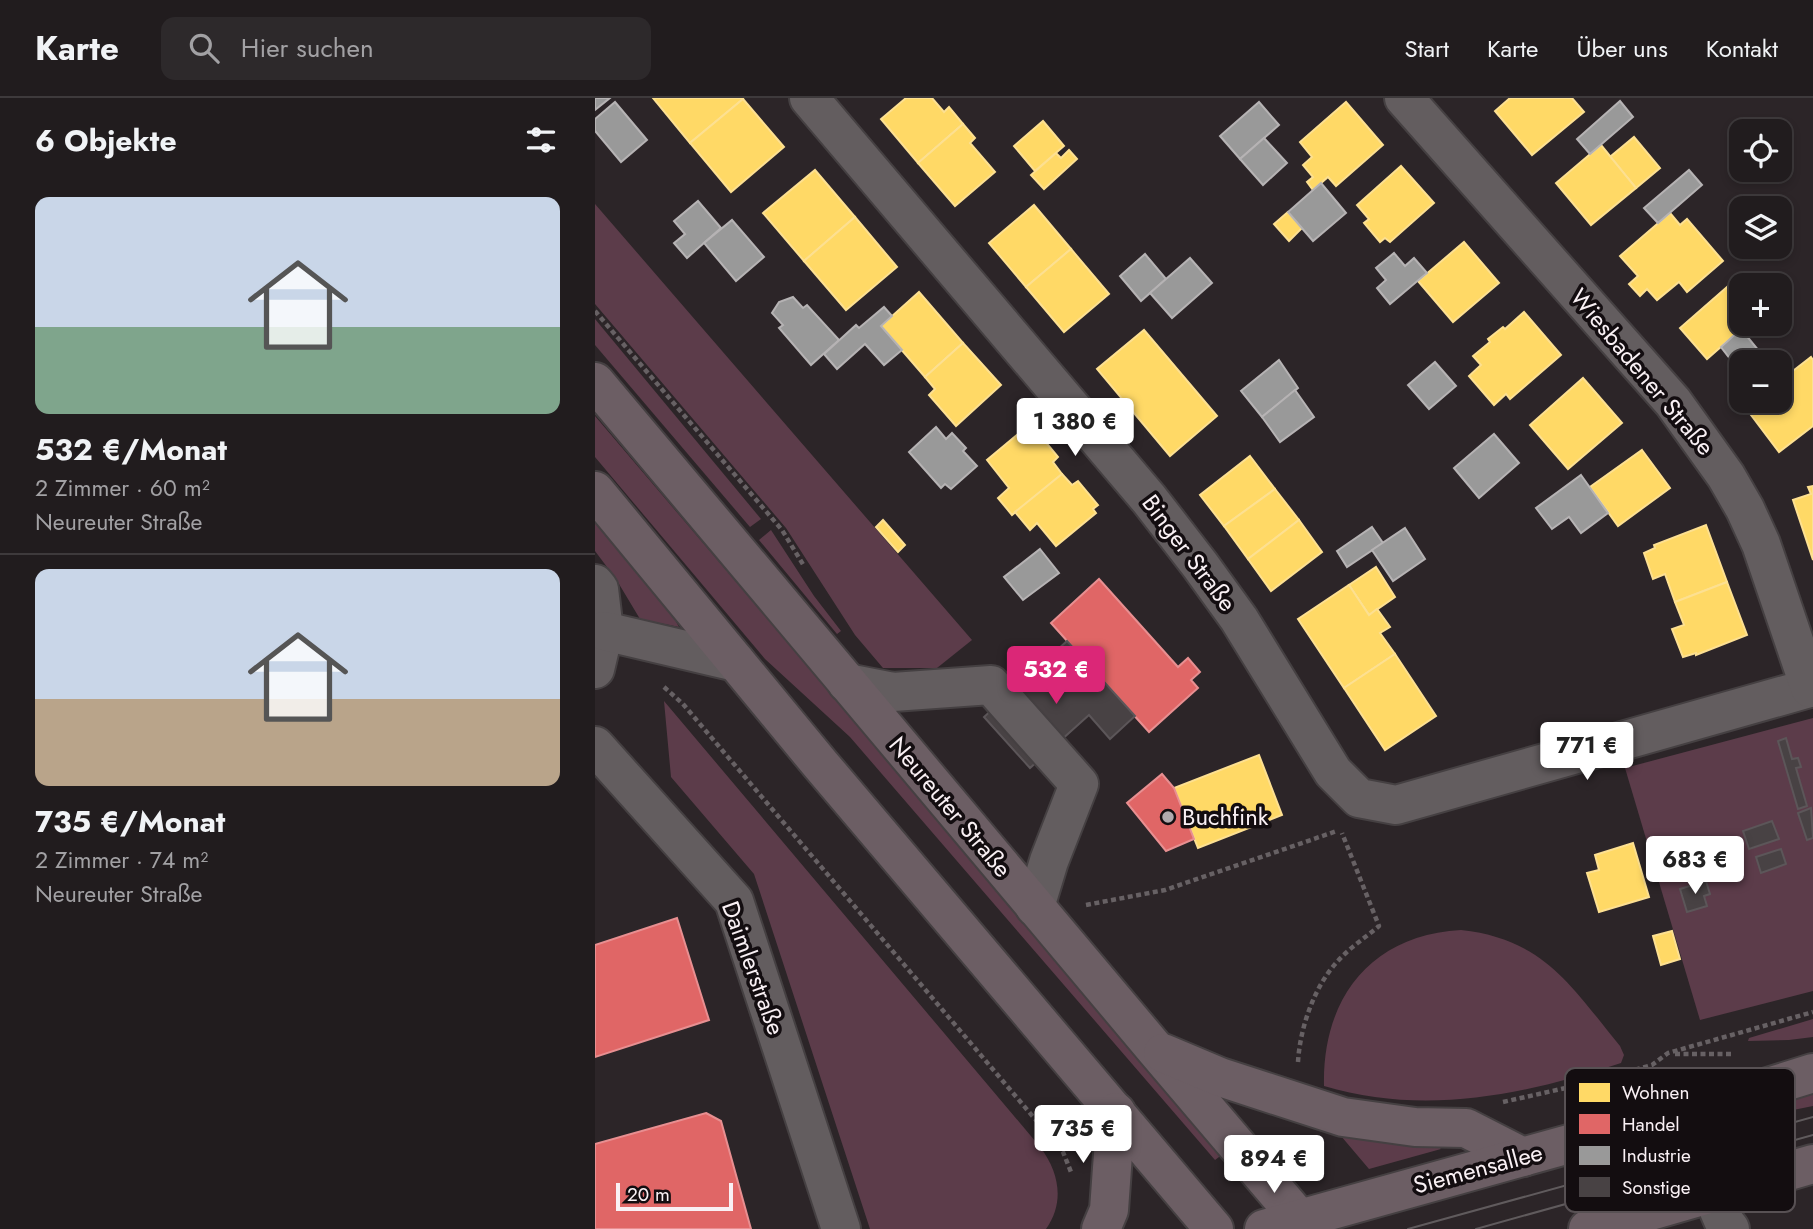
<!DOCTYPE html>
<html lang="de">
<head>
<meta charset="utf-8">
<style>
  :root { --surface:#211c1e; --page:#2d292b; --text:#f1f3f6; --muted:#a2a1a4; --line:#3e3a3c; --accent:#db2777 }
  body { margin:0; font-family:Jost,sans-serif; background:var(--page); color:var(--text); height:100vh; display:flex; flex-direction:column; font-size:26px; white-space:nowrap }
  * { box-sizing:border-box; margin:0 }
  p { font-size:23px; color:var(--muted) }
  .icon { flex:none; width:38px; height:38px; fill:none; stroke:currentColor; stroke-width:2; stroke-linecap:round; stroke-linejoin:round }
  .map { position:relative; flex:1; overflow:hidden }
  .sheet { display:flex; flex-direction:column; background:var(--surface); width:595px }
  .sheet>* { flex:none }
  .controls { position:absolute; left:1134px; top:21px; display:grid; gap:14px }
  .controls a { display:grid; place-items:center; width:63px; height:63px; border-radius:14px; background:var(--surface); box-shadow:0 4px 10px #0003,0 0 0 2px var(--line); font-size:35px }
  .scale { position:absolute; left:21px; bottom:18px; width:117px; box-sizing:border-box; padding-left:7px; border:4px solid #f9f0f4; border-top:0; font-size:19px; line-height:24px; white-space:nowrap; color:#f9f0f4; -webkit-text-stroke:5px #130d10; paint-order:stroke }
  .price { position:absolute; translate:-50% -60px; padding:0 16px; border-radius:7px; background:#fff; color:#222; font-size:23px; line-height:46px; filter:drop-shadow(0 2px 4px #0008) }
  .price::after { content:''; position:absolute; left:50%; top:42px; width:21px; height:16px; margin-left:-10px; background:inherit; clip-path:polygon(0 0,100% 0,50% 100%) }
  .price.active { background:var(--accent); color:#fff }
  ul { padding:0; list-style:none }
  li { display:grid; align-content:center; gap:14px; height:371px; padding:0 35px }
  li+li { border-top:2px solid var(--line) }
  li span { display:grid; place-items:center; height:217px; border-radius:14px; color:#555 }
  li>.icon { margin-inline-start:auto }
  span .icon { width:126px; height:126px; fill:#fffc; stroke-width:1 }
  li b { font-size:30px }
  h2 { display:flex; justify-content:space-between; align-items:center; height:84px; padding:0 35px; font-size:30px }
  header { display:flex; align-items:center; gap:42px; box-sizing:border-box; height:98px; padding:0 35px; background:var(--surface); border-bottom:2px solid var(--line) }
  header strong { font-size:33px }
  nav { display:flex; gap:38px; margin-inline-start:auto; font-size:24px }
  .search { width:490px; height:63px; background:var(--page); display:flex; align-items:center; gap:18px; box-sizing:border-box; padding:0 24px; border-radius:14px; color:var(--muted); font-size:26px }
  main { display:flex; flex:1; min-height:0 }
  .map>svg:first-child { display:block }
</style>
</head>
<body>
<header>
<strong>Karte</strong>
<div class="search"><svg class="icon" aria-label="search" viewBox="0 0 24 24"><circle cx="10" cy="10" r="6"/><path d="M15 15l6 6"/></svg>Hier suchen</div>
<nav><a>Start</a><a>Karte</a><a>Über uns</a><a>Kontakt</a></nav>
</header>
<main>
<section class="sheet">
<h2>6 Objekte<svg class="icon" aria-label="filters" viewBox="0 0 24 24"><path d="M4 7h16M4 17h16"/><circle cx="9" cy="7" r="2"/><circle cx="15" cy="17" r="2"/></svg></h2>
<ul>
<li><span style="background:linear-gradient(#c9d6e8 60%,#7fa58c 0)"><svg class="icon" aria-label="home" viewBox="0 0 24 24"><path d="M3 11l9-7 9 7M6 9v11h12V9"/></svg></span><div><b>532 €/Monat</b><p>2 Zimmer · 60 m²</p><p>Neureuter Straße</p></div></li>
<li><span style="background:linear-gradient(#c9d6e8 60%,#b9a48a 0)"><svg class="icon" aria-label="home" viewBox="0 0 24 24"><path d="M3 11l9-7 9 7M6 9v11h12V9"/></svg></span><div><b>735 €/Monat</b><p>2 Zimmer · 74 m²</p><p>Neureuter Straße</p></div></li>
</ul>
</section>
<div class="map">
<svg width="1218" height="1131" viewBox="0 0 1218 1131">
  <rect width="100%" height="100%" fill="#2c2528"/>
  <g fill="#5c3c4a">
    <path d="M0,106L377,542L342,570H288L260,537L191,430L0,206Z"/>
    <path d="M0,221L166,421L155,429L0,247Z"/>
    <path d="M0,318L628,1056L620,1062L255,639L170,561L0,359Z"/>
    <path d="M0,420L70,503L84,529L45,521L21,481L0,453Z"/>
    <path d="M176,432L219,498L246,533L242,536L164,442Z"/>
    <path d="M69,603L446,1050C464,1075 470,1104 451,1131H275L159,776L76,679Z"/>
    <path d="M1218,620V893L1105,922L1030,670Z"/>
    <path d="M866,832C949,841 976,888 1025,948L1029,957L1026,965C929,997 829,1018 729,988C727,900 776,837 866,832Z"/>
    <path d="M1218,921V939L1194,942L1153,943L1154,940Z"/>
    <path d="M1218,990V1008C1199,1012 1179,1017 1160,1009Z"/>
    <path d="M746,1038L809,1046H841L846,1051L774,1071Z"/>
  </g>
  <g fill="#ffd966" stroke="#fde091" stroke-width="2">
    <path d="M58,0H147L148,1L95,45Z"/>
    <path d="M311,0H337L349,14L354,9L368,26L323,65L286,21Z"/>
    <path d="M915,0H977L989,14L937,57L900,13Z"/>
    <path d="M148,1L189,49L136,94L95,45Z"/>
    <path d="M751,4L788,47L741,88L733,79L718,92L712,84L718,79L708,67L717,59L705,44Z"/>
    <path d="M448,23L469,48L440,73L419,48Z"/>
    <path d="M368,26L380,40L375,45L400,74L360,108L323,65Z"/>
    <path d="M1039,39L1065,70L1041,90L1015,59Z"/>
    <path d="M1006,47L1041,90L996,127L961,85Z"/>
    <path d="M474,52L482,61L449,91L436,77L461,55L466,60Z"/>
    <path d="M806,68L839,105L795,144L790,140L785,144L769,125L774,121L762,107Z"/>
    <path d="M220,72L260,119L209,163L168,115Z"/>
    <path d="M439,107L476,151L431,189L394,145Z"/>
    <path d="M693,114L707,130L694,143L679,126Z"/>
    <path d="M1075,115L1085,127L1092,121L1128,163L1092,194L1084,184L1062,202L1052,191L1045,198L1034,186L1043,178L1025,158Z"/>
    <path d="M260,119L302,169L251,212L209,163Z"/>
    <path d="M869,144L904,185L858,224L823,183Z"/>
    <path d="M476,151L514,196L469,234L431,189Z"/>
    <path d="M1147,176L1157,187H1146V226H1152L1112,261L1085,230Z"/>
    <path d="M324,194L368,245L330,279L286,228Z"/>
    <path d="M929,214L966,257L915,301L911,296L899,307L874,278L886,267L878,258L895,244L893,241L908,229L910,231Z"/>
    <path d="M549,232L622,318L575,358L502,271Z"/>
    <path d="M368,245L406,287L361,328L334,297L340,291L330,279Z"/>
    <path d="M1216,259L1218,262V328L1184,354L1150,309L1158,303H1185V283Z"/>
    <path d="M988,280L1027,325L973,371L935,327Z"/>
    <path d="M1146,291V303H1158L1146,312L1136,298Z"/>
    <path d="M439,330L463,359L458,364L467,376L417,417L403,400L414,390L392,362L429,331L432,335Z"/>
    <path d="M1047,352L1075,390L1023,428L995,389Z"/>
    <path d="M655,358L680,391L629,428L605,397Z"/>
    <path d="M467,376L477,387L483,383L503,407L498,411L501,415L461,448L442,425L435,432L420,414Z"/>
    <path d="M1218,388V462L1198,402L1216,396L1213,389Z"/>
    <path d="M680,391L704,422L653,461L629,428Z"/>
    <path d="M288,422L310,447L303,454L281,429Z"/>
    <path d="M704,422L727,454L676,493L653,461Z"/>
    <path d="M1111,427L1132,484L1080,504L1070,476L1058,481L1049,455L1060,450L1059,447Z"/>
    <path d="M781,469L800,499L774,517L754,487Z"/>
    <path d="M1132,484L1152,537L1101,557V555L1088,559L1077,531L1089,527L1080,504Z"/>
    <path d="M754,487L774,517L782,511L795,529L785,535L800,556L749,590L703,521Z"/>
    <path d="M800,556L841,618L790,652L749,590Z"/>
    <path d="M664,657L687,717L603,750L579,690Z"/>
    <path d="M1038,745L1054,799L1004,814L992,775L1004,772L1000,757Z"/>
    <path d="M1077,833L1085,861L1066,867L1058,838Z"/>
  </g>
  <g fill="#e06666" stroke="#e88f91" stroke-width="2">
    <path d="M504,481L583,569L593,560L605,574L596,582L603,590L554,634L456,525Z"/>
    <path d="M567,676L579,690L599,741L571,753L532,705Z"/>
    <path d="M82,820L114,922L0,959V847Z"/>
    <path d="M111,1015L126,1023L156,1131H0V1046Z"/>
  </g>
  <g fill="#999" stroke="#b6b3b4" stroke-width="2">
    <path d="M0,0H15L0,12Z"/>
    <path d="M1025,3L1038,19L995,56L982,41Z"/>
    <path d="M20,4L52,42L26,64L0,33V21Z"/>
    <path d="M664,4L684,27L645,61L625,38Z"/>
    <path d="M669,40L692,65L668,87L645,61Z"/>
    <path d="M1094,72L1107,87L1063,125L1049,110Z"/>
    <path d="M726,85L751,115L718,143L693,114Z"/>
    <path d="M103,103L126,130L92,160L79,145L90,136L79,123Z"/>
    <path d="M137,122L169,159L141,183L109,145Z"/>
    <path d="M799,155L810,168L819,160L832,175L795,206L782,190L791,182L781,170Z"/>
    <path d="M550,156L571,181L546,203L525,178Z"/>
    <path d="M595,160L617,185L577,220L555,195Z"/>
    <path d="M198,199L208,210L212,207L244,242L216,267L184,230L188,227L177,215L184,204Z"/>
    <path d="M289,209L297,218L286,228L307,252L289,267L270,246L242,271L229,256L261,227L264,230Z"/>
    <path d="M1146,231L1173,264H1146V275L1126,249Z"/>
    <path d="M684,262L703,290L667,319L646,293Z"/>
    <path d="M840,264L861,288L834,311L813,287Z"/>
    <path d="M700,292L719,319L685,344L667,319Z"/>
    <path d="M341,329L351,341L357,335L371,350L368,353L382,368L356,391L350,386L346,390L314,354Z"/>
    <path d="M899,336L924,365L884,400L859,370Z"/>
    <path d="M986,377L1013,415L986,435L974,419L957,431L941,410Z"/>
    <path d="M777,429L788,445L752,469L742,453Z"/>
    <path d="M810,430L830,461L798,483L777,452Z"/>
    <path d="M445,451L464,475L428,502L409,479Z"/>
  </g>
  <g fill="#484244" stroke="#5c5659" stroke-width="2">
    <path d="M472,543L540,618L515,641L494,617L435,670L389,619Z"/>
    <path d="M1191,640L1197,661L1203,660L1206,669L1201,670L1212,708L1203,711L1183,643Z"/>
    <path d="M1216,710L1218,740L1212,742L1203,715Z"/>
    <path d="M1177,723L1184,741L1154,751L1148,733Z"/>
    <path d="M1186,751L1191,766L1166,775L1161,759Z"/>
    <path d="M1111,783L1115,796L1109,798L1112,808L1092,814L1085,791Z"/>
  </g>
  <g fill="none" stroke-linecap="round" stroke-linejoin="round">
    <g stroke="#454042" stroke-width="42">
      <g id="minor">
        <path d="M214,0L554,401L605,467L644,521L738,674L764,700L801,707L1218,589"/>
        <path d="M809,0L1078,304L1131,378L1150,411L1166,446L1215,590"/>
        <path d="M0,486L4,491L9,533L0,571"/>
        <path d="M9,533L141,564"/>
        <path d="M252,585L298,594L396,587L484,686L454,763L440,809"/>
        <path d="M0,648L139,803L246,1131"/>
        <path d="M1116,1094L1128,1122L1135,1131"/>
      </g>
    </g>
    <g stroke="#454042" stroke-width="42">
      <g id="major">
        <path d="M0,284L560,951L713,1131"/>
        <path d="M0,393L226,667L619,1131"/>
        <path d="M568,955L625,979L748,1019L820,1029L871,1030L928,1059"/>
        <path d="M506,1131L514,1112L521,1014"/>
        <path d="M669,1131L1125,1004L1218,975"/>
        <path d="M993,1131L1218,1066"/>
      </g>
    </g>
    <g stroke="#676164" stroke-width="4.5" stroke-dasharray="5 3.5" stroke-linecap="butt">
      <path d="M0,213L187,432L209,468"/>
      <path d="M69,589L88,606L468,1054L476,1074"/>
      <path d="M491,807L570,792L742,733"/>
      <path d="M1080,956H1137"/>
      <path d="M703,964C705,930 719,889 742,864C754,850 770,840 784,828L747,735"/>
      <path d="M908,1004L993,985L1057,967L1073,955L1218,914"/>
    </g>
    <use href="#minor" stroke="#635d5f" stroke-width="38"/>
    <use href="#major" stroke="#6c5e64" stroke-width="38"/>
    <g stroke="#605b5d" stroke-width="2">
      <path d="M813,1131L1218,1019"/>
      <path d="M881,1131L1218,1037"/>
    </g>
  </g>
  <circle fill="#b1a9ad" stroke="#130d10" stroke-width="2.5" cx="573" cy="719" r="7"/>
  <g text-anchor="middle" stroke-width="7" stroke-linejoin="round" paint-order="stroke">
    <g font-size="24" fill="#f9f0f4" stroke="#130d10">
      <text transform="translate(1047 274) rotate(50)" y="8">Wiesbadener Straße</text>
      <text transform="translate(594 455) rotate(53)" y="8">Binger Straße</text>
      <text transform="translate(355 709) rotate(50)" y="8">Neureuter Straße</text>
      <text transform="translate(158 870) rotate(70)" y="8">Daimlerstraße</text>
      <text transform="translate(883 1071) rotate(-15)" y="8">Siemensallee</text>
    </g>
    <g font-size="24" fill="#f9f0f4" stroke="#130d10" text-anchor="start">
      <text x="587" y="727">Buchfink</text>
    </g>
  </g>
  <rect x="970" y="970" width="230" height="144" rx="10" fill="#130d10" stroke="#585154" stroke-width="2"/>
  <rect x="984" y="985" width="31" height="19" fill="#ffd966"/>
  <rect x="984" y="1016" width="31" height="20" fill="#e06666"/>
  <rect x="984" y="1048" width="31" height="19" fill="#999"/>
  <rect x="984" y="1079" width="31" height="20" fill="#484244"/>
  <g font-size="19" fill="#f9f0f4">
    <text x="1027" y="1001">Wohnen</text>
    <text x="1027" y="1033">Handel</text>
    <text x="1027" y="1064">Industrie</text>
    <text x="1027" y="1096">Sonstige</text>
  </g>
</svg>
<div class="controls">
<a><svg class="icon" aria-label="locate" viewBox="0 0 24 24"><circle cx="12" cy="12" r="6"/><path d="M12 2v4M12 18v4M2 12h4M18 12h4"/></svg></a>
<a><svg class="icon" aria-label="layers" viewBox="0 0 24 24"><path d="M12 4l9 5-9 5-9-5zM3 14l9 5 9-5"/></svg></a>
<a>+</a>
<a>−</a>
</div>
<div class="scale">20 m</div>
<b class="price" style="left:480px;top:360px">1 380 €</b>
<b class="price active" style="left:461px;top:608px">532 €</b>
<b class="price" style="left:992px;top:684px">771 €</b>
<b class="price" style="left:1100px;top:798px">683 €</b>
<b class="price" style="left:488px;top:1067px">735 €</b>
<b class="price" style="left:679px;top:1097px">894 €</b>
</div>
</main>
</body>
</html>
